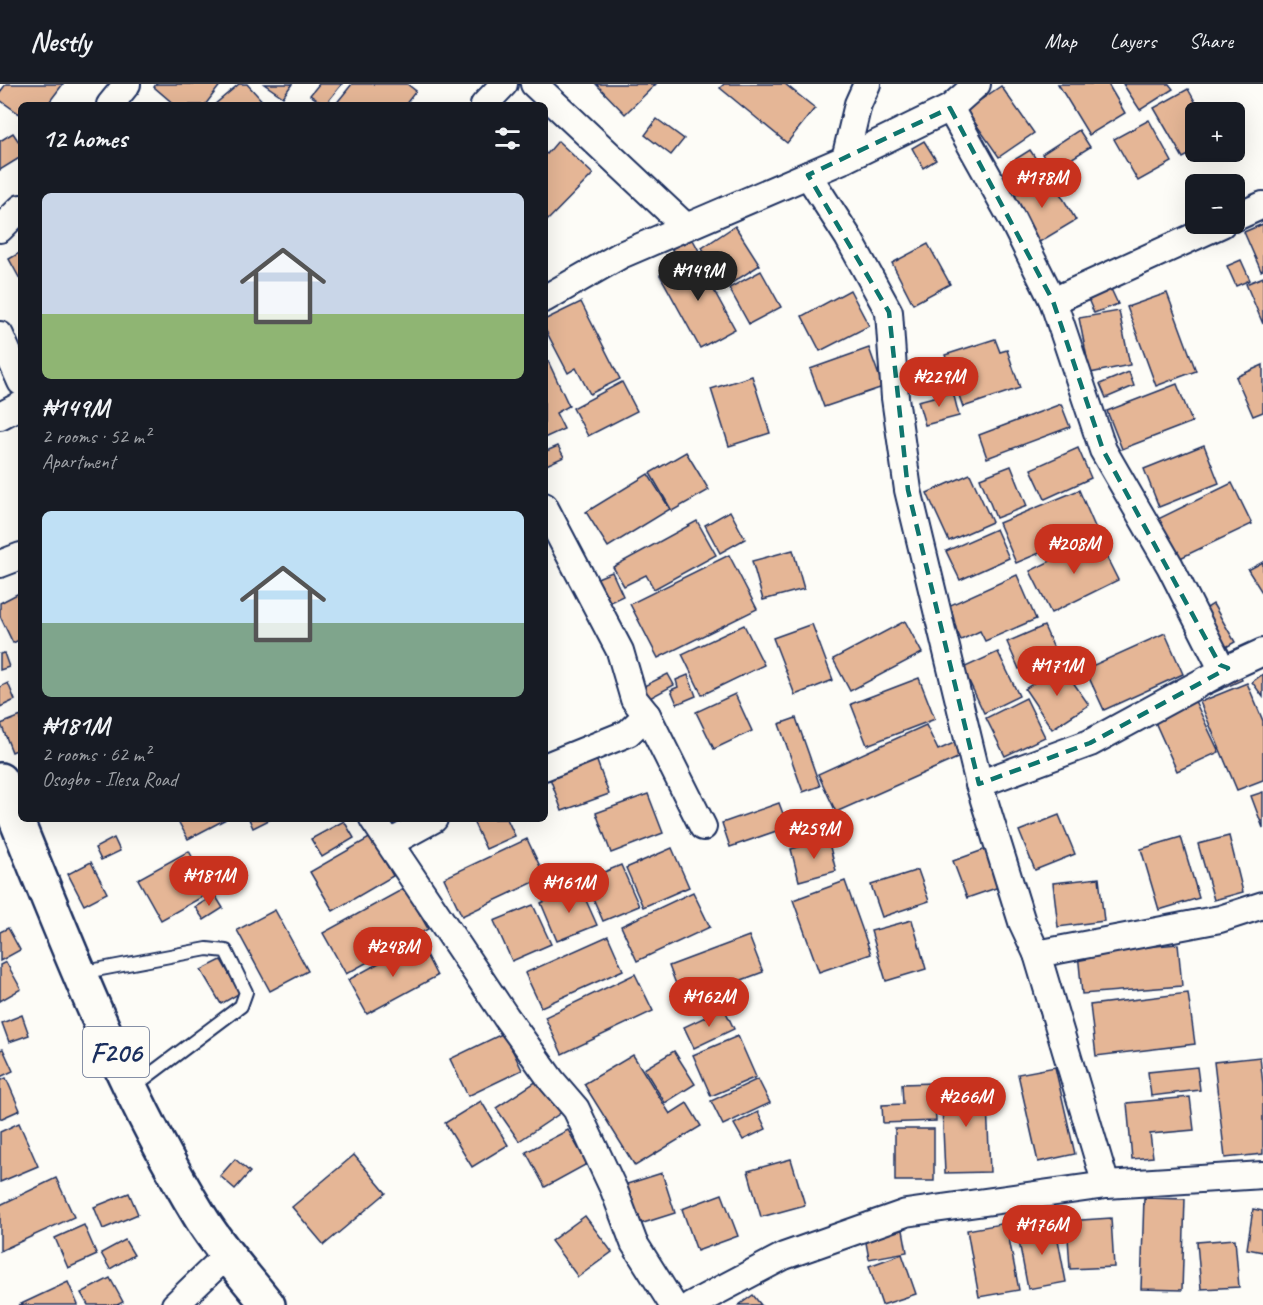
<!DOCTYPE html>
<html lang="en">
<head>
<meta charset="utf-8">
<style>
  :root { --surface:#171b24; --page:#20242c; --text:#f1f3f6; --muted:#9ea1a6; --line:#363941; --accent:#c8321e }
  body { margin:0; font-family:Caveat,sans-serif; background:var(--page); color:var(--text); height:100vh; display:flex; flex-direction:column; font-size:22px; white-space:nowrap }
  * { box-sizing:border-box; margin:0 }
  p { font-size:20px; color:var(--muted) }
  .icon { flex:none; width:33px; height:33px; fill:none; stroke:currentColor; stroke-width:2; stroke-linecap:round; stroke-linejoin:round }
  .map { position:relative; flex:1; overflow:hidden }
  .drawer { position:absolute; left:18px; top:18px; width:530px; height:720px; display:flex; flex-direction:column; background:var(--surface); border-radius:9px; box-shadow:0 6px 24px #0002 }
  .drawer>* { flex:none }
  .tools { position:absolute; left:1185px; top:18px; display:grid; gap:12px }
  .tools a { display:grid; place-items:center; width:60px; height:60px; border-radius:9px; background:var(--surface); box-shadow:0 6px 24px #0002; font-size:30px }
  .price { position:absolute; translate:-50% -51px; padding:0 14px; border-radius:21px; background:var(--accent); color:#fff; font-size:20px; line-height:39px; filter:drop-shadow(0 2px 3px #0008) }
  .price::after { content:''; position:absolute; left:50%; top:36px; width:18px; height:14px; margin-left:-9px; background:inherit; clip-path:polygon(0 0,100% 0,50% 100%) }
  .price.active { background:#222; color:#fff }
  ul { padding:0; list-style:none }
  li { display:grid; align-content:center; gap:12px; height:318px; padding:0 24px }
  li span { display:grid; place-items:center; height:186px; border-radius:9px; color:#555 }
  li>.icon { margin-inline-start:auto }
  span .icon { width:108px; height:108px; fill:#fffc; stroke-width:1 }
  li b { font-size:26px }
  h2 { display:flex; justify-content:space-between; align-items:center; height:72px; padding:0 24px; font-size:26px }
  header { display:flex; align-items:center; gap:36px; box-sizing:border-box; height:84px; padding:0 30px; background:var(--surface); border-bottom:2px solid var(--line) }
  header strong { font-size:28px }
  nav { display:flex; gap:33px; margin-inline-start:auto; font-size:21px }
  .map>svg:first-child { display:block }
</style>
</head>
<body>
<header>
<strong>Nestly</strong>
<nav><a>Map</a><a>Layers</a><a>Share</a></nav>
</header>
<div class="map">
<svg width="1263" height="1221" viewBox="0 0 1263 1221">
  <rect width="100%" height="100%" fill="#fdfcf7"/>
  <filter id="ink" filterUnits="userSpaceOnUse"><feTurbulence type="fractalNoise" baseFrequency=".0167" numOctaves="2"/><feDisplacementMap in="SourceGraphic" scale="12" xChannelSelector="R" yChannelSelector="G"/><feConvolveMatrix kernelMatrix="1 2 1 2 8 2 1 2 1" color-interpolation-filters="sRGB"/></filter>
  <g filter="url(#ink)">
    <g fill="#e5b696" stroke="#1b2f5e" stroke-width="1.5">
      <path d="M6,0H63L47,21H21V31L0,16V8Z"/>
      <path d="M156,0H221L205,21H175L154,3Z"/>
      <path d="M239,0H247L266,21H214Z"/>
      <path d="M264,0H292L283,13Z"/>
      <path d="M319,0H342L325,21L310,11Z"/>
      <path d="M352,0H407L416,7L405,21H335Z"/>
      <path d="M596,0H656L625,30Z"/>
      <path d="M724,0H785L815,24L787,59L720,4Z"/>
      <path d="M1058,0H1108L1125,29L1089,51Z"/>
      <path d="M1123,0H1169L1173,5L1140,26Z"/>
      <path d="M1001,2L1034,49L999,73L966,26Z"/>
      <path d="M1188,5L1201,28H1196V67L1183,74L1154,24Z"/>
      <path d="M657,35L684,55L671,71L645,51Z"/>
      <path d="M1149,36L1172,78L1138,97L1114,55Z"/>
      <path d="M1079,46L1090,63L1052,87L1042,70Z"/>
      <path d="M13,49L21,61V73L0,86V57Z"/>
      <path d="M558,57L593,90L544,140V68L547,70Z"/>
      <path d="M924,57L936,76L923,84L912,64Z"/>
      <path d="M1030,66L1044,87L1026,100L1011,78Z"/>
      <path d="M1049,91L1076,136L1036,160L1009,115Z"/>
      <path d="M1263,140V186L1261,187L1244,148Z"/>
      <path d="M735,142L760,181L727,202L702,164Z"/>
      <path d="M691,152L699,167L679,178L671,163Z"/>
      <path d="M928,160L950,200L913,220L892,179Z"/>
      <path d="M21,168V197L9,175Z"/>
      <path d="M695,172L735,245L700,264L660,191Z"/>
      <path d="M1241,176L1250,196L1236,202L1227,182Z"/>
      <path d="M761,187L781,223L749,240L729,204Z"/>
      <path d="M1263,193V240L1246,200Z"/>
      <path d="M1111,205L1118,220L1094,229L1088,215Z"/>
      <path d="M850,206L869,242L820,267L802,232Z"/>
      <path d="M1167,209L1196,287L1156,302L1127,223Z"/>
      <path d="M581,218L620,295L590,310L576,284L568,289L544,243V236Z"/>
      <path d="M1119,227L1130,281L1090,289L1079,234Z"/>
      <path d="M995,255L1000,268L1007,266L1020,304L963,323L945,271Z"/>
      <path d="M869,264L883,303L824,323L810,285Z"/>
      <path d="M548,277L569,322L556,329L564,345L544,354V279Z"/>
      <path d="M1263,281V328L1253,332L1236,293Z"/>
      <path d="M1129,288L1134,302L1106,314L1100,300Z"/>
      <path d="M752,292L770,349L729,362L711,305Z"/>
      <path d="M622,298L637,327L588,352L573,324Z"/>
      <path d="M1177,300L1192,338L1122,365L1107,327Z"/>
      <path d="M953,308L959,332L925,341L918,317Z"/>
      <path d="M1061,320L1070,343L987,374L979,351Z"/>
      <path d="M1204,361L1219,399L1159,423L1144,385Z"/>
      <path d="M558,362L564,373L544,382V368Z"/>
      <path d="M1078,364L1091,394L1045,415L1031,385Z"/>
      <path d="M686,368L709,406L672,427L650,389Z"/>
      <path d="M1011,382L1027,422L996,434L980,394Z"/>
      <path d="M648,390L670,425L608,463L586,428Z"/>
      <path d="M970,390L992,438L949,457L927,409Z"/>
      <path d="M1232,399L1252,440L1176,476L1156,436Z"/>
      <path d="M1079,406L1096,445L1016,479L999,439Z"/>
      <path d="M730,427L745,455L720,469L705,441Z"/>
      <path d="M697,437L716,471L654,505L646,491L624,502L613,483Z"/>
      <path d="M996,445L1009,474L960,496L946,467Z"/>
      <path d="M1097,454L1118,496L1051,529L1030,487Z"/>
      <path d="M793,466L804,505L763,516L752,477Z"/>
      <path d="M729,471L757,525L658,574L630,520Z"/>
      <path d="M1263,478V510L1248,486Z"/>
      <path d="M612,488L623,512L606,520L595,495Z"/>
      <path d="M1017,491L1036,535L985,557L980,547L961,556L946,523Z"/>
      <path d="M21,508V555L13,559L0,532V519Z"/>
      <path d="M1213,520L1235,558L1221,566L1199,529Z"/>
      <path d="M905,537L922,569L850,607L833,575Z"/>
      <path d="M812,540L833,596L795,611L773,554Z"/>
      <path d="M744,541L764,581L702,611L682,570Z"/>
      <path d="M1044,542L1056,569L1019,585L1007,558Z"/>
      <path d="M1165,549L1183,590L1104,626L1085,585Z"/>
      <path d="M998,568L1019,612L984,629L963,584Z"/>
      <path d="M4,569L9,583L0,586V570Z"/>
      <path d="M1061,581L1089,621L1052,645L1025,605Z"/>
      <path d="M1237,586L1242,596L1204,613L1199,603Z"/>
      <path d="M668,590L674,601L648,615L642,603Z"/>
      <path d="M1263,590V613L1252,598Z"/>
      <path d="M688,591L696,612L677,620L671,606L678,603L676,596Z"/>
      <path d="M919,594L935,635L867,661L851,620Z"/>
      <path d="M8,599L15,616L0,623V603Z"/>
      <path d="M1247,599L1263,637V696L1237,706L1200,618Z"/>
      <path d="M735,610L752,647L714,665L696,628Z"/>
      <path d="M1026,614L1045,653L1005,672L986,634Z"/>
      <path d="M1195,617L1219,668L1177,687L1155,638Z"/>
      <path d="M21,632V664L12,668L1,640Z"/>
      <path d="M796,634L820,702L803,708L779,640Z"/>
      <path d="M926,641L938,666L956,658L962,672L836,728L818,690Z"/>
      <path d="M594,669L609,710L562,727L547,686Z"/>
      <path d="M1263,708V744L1251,712Z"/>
      <path d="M648,710L663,749L611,769L596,729Z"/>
      <path d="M779,719L788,743L730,763L722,739Z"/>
      <path d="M1059,731L1075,770L1035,786L1019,747Z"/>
      <path d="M177,735H226L188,755Z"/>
      <path d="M249,735H271L253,744Z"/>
      <path d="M472,735H507L515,752L486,765Z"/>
      <path d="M344,737L354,754L322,773L311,755Z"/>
      <path d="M1229,752L1243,808L1214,816L1198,760Z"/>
      <path d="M371,753L393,792L333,827L310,788Z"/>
      <path d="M1181,753L1199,814L1159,826L1141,765Z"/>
      <path d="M114,754L120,767L101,776L95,764Z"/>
      <path d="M527,755L545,793L462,832L444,794Z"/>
      <path d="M828,755L836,787L799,797L791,765Z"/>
      <path d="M672,764L689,803L643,823L626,784Z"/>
      <path d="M986,765L999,803L967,814L953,777Z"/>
      <path d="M189,767L211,808L161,836L138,795Z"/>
      <path d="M91,778L107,809L84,821L68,790Z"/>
      <path d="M621,781L639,822L603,837L585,796Z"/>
      <path d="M918,786L929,817L882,833L871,801Z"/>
      <path d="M1099,794L1104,837L1058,843L1053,799Z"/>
      <path d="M845,797L871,870L819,888L793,816Z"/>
      <path d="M580,803L597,841L557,857L541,819Z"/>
      <path d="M405,804L428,845L346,890L323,849Z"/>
      <path d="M693,808L710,843L637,877L621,842Z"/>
      <path d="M215,811L223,824L204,836L195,823Z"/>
      <path d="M533,821L551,860L512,877L494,837Z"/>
      <path d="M275,826L308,887L270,907L237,846Z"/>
      <path d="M912,836L926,885L886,897L871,847Z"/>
      <path d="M8,844L20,866L0,877V848Z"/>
      <path d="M608,852L623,886L541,923L525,889Z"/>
      <path d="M749,852L763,888L683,918L669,882Z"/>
      <path d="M419,857L437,892L367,930L348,896Z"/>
      <path d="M1178,860L1182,902L1082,910L1078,869Z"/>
      <path d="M221,876L240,909L221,920L201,886Z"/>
      <path d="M6,878L21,905L0,917V881Z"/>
      <path d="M635,890L653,927L562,970L545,933Z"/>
      <path d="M1188,909L1195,960L1096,972L1090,921Z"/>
      <path d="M724,924L734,945L694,964L684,943Z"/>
      <path d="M22,931L29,951L9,958L2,939Z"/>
      <path d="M504,949L522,986L468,1012L450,975Z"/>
      <path d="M738,952L756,993L711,1012L693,971Z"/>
      <path d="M3,965L13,987L0,993V966Z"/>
      <path d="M674,967L695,1000L665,1019L644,985Z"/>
      <path d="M633,971L670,1030L687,1019L701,1042L635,1082L584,1000Z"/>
      <path d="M1260,973L1263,1000V1070L1225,1074L1214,978Z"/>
      <path d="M1055,983L1075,1070L1038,1078L1018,990Z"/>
      <path d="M1197,983L1200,1006L1151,1012L1148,988Z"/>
      <path d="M6,994L20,1026L0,1035V997Z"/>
      <path d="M540,995L562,1028L519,1057L496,1024Z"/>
      <path d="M758,995L770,1019L723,1041L711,1017Z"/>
      <path d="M986,998L990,1088L945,1089L941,1000Z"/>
      <path d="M934,999L936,1037L883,1039L882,1021L903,1020L902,1000Z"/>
      <path d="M1190,1013L1194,1046L1150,1050L1153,1073L1132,1075L1127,1019Z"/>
      <path d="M481,1017L508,1061L472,1083L445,1039Z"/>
      <path d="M758,1028L766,1045L743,1056L734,1040Z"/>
      <path d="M19,1039L38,1082L0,1098V1048Z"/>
      <rect x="895" y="1045" width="39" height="52"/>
      <path d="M568,1046L587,1080L545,1103L526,1068Z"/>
      <path d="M354,1071L386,1109L324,1161L292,1123Z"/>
      <path d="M235,1075L250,1088L235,1105L220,1092Z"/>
      <path d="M791,1075L805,1121L761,1133L748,1087Z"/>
      <path d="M662,1089L675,1129L637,1141L624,1101Z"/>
      <path d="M56,1094L74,1133L0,1167V1121Z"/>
      <path d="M129,1109L138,1130L103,1145L94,1123Z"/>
      <path d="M722,1110L738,1152L697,1167L682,1125Z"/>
      <path d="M1144,1114L1185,1115L1182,1206L1141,1205Z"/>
      <path d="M1253,1125L1263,1127V1168L1247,1165Z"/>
      <path d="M585,1132L612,1168L578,1193L551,1157Z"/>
      <path d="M1111,1134L1114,1183L1070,1185L1067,1137Z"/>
      <path d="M1006,1139L1019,1206L979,1213L967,1146Z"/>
      <path d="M1055,1140L1066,1198L1028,1205L1017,1147Z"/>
      <path d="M84,1141L97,1171L68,1184L55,1154Z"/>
      <path d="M903,1146L907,1168L869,1175L865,1153Z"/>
      <path d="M1235,1155L1239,1203L1201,1205L1197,1158Z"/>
      <path d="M125,1156L134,1171L110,1185L101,1169Z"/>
      <path d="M902,1170L916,1210L882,1221L869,1182Z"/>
      <path d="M110,1194L123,1218L117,1221H88L81,1209Z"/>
      <path d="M68,1198L78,1221H19Z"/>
      <path d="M753,1211L761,1221H739Z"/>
    </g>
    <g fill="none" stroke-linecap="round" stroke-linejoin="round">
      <g stroke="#1b2f5e" stroke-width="16">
        <path id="lane" d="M80,889L207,865L226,867L246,908L241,922L132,1004"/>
      </g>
      <g stroke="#1b2f5e" stroke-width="30">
        <g id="street">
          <path d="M534,0L685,142"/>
          <path d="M110,21L127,0"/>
          <path d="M484,21L504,0"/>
          <path d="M950,24L1012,135L1053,217L1103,366L1170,482L1220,581L1228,584L1263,568"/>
          <path d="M845,75L858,20L867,0"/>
          <path d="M808,91L848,153L889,228L895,314L908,406L979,700L1022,838L1037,870L1106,1101"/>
          <path d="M1234,134L1263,121"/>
          <path d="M0,145L21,124"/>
          <path d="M544,215L621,171L845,75L950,24L977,0"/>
          <path d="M1053,217L1222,140"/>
          <path d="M0,251L21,298"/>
          <path d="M0,332L21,321"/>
          <path d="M544,422L620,567L634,615L647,631L703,743"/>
          <path d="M0,480L21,472"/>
          <path d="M544,683L628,649L647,631"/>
          <path d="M979,700L1090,659L1228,584"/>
          <path d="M373,735L506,933L552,997L576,1025L614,1106L634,1159L673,1221"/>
          <path d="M390,759L434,735"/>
          <path d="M1037,870L1220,835L1263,821"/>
          <path d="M175,1221L228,1170"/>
          <path d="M691,1221L784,1172L906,1129L1106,1101L1263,1091"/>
        </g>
      </g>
      <g stroke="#1b2f5e" stroke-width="38">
        <path id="primary" d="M0,696C61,844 117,997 201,1134C220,1165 246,1193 268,1221"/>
      </g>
      <use href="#lane" stroke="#fdfcf7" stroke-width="12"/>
      <use href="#street" stroke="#fdfcf7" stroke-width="26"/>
      <use href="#primary" stroke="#fdfcf7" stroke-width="33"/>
    </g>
  </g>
  <path fill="none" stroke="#0f766e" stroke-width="4.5" stroke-dasharray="12 8" stroke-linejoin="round" d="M950,24L1053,217L1103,366L1220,581L1228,584L1090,659L979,700L908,406L889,228L808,91Z"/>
  <g text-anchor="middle" stroke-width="4.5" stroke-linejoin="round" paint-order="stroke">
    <rect fill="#fdfcf7" stroke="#5f6c8c" stroke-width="1.5" x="83" y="943" width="66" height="50" rx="4.5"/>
    <g font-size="28" font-weight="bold" fill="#1b2f5e">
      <text x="116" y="978">F206</text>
    </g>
  </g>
</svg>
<div class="tools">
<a>+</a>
<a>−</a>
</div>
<b class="price" style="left:1042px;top:125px">₦178M</b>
<b class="price active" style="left:698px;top:218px">₦149M</b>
<b class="price" style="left:939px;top:324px">₦229M</b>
<b class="price" style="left:1074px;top:491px">₦208M</b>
<b class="price" style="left:1057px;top:613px">₦171M</b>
<b class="price" style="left:814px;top:776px">₦259M</b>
<b class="price" style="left:209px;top:823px">₦181M</b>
<b class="price" style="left:569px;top:830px">₦161M</b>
<b class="price" style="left:393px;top:894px">₦248M</b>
<b class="price" style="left:709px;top:944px">₦162M</b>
<b class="price" style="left:966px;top:1044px">₦266M</b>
<b class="price" style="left:1042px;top:1172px">₦176M</b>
<section class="drawer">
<h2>12 homes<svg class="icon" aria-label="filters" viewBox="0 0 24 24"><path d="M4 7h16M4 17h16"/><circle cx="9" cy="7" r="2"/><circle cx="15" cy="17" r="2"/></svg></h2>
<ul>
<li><span style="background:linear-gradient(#c9d6e8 65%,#8fb573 0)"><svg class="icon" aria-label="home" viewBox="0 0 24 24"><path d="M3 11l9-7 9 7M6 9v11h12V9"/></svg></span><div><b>₦149M</b><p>2 rooms · 52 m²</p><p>Apartment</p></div></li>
<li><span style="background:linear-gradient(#bfe0f5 60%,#7fa58c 0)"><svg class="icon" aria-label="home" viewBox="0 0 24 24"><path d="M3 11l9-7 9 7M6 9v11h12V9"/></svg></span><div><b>₦181M</b><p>2 rooms · 62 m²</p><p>Osogbo - Ilesa Road</p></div></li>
</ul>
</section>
</div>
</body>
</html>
